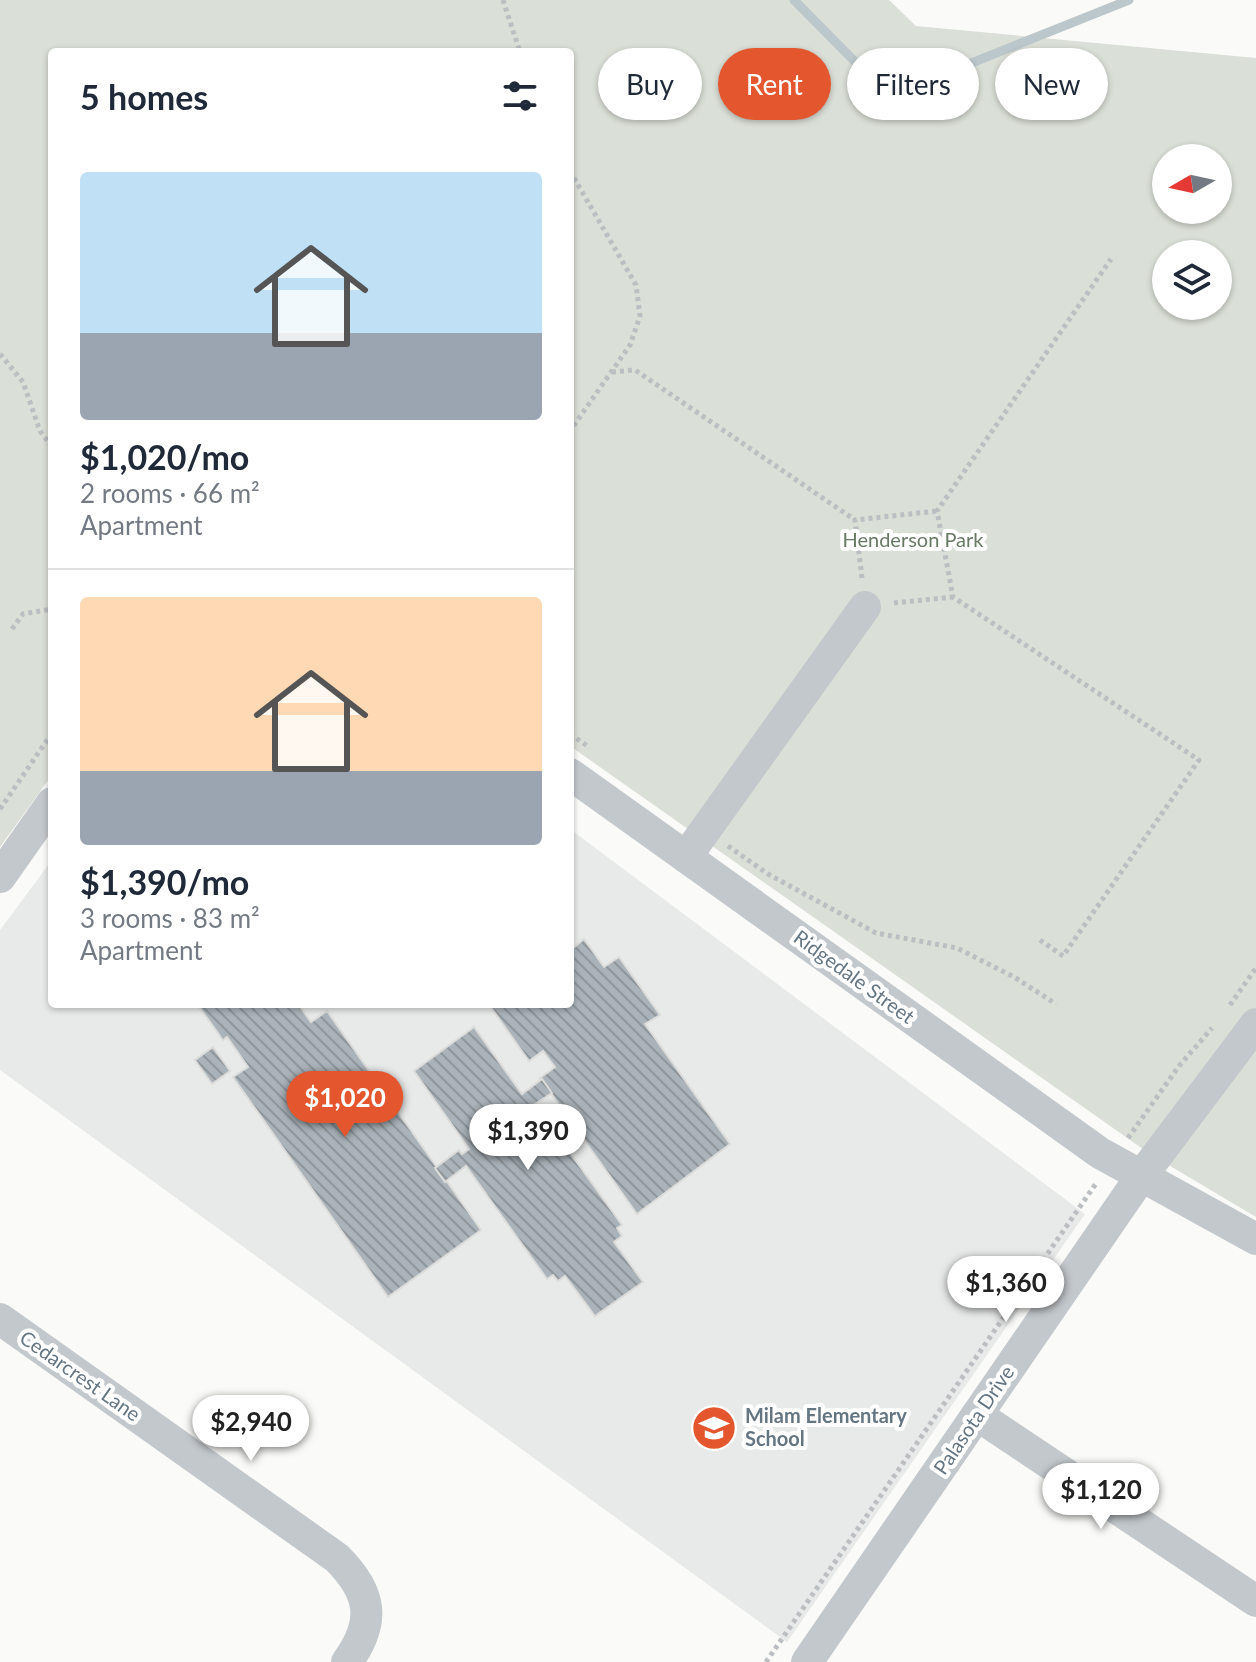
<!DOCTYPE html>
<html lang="en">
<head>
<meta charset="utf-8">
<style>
  :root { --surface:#fff; --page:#f6f6f7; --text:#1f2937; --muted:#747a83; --line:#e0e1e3; --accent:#e4572e }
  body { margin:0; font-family:Lato,sans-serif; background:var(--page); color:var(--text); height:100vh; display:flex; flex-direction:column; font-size:30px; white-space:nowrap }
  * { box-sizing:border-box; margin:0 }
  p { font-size:26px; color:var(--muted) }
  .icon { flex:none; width:44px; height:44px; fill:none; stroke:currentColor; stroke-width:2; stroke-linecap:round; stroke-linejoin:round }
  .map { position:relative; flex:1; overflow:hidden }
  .side { position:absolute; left:48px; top:48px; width:526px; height:960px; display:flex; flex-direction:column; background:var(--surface); border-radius:8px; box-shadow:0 2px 6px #0004 }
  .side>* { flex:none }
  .hud { position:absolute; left:598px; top:48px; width:538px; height:72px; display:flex; gap:16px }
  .needle { width:52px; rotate:261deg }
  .tools { position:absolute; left:1152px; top:144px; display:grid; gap:16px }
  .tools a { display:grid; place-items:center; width:80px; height:80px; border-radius:50%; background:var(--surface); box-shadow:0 2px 6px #0004; font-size:40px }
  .price { position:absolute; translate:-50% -68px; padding:0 18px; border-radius:28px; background:#fff; color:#222; font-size:26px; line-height:52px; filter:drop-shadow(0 2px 4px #0008) }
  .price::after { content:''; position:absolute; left:50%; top:48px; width:24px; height:18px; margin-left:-12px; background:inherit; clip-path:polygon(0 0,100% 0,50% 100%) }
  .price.selected { background:var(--accent); color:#fff }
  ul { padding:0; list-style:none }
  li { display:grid; align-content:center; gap:16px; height:424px; padding:0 32px }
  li+li { border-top:2px solid var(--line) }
  li span { display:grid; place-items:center; height:248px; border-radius:8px; color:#555 }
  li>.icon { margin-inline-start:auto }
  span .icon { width:144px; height:144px; fill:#fffc; stroke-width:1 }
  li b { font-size:34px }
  h2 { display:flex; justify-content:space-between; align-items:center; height:96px; padding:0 32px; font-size:34px }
  .pill { padding:0 28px; border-radius:36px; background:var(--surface); box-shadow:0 2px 6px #0004; font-size:28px; line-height:72px }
  .pill.selected { background:var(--accent); color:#fff }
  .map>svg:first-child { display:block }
</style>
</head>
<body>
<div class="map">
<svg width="1256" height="1662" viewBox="0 0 1256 1662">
  <defs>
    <pattern id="building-back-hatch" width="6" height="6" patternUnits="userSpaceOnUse" patternTransform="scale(2)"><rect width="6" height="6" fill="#aab3b9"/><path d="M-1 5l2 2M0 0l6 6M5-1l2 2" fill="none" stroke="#8e969c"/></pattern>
  </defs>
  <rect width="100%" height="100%" fill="#fafaf8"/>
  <path fill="#e8e9e9" d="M570,829L1085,1214L787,1642L0,1070V930L52,860V1004H570Z"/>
  <path fill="#dadfd7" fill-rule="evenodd" d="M0,0H889L916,26L1256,58V1217L1150,1154L570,746V52H52V775L0,847ZM1166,158H1218V210H1166ZM1166,254H1218V306H1166Z"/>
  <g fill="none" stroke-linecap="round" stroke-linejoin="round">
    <path stroke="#bbc7cb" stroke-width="9" d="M794,0L889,96L1129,0"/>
  </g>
  <g fill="url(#building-back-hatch)" stroke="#dcdcda" stroke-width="2">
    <path d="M584,939L604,967L619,957L660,1015L645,1024L730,1144L637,1214L540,1078L555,1067L543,1051L529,1061L490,1006L570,1004V946L572,949Z"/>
    <path d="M197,1004H298L311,1022L327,1011L481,1230L388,1297L233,1077L248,1067L227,1037L223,1040Z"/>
    <path d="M474,1027L522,1094L542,1079L552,1093L535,1104L622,1225L617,1228L622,1236L614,1242L643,1282L595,1316L565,1276L558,1281L553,1275L547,1279L466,1166L445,1182L435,1168L459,1150L462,1154L469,1149L414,1071Z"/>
    <path d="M213,1047L230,1071L212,1084L195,1060Z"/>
  </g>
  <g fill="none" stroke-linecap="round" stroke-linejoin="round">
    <g stroke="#bbbfc2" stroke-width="5" stroke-dasharray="4 4" stroke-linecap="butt">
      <path d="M503,0L520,52"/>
      <path d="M570,171L636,285L640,316L630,345L570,431"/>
      <path d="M0,354L23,382L40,431L52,447"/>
      <path d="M612,372L635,370L855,520"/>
      <path d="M862,578L855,520L937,511"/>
      <path d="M894,603L953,597"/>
      <path d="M12,629L23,614L52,609"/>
      <path d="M570,734L589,747"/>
      <path d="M0,809L52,733"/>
      <path d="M728,846L768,874L876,933L957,948L1014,977L1056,1004"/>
      <path d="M1040,940L1063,956L1199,760L953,597L937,511L1111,259"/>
      <path d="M1230,1005L1256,968"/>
      <path d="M1128,1138L1179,1066L1212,1028"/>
      <path d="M766,1662L1097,1182"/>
    </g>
    <g stroke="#c3c8cc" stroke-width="32">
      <path d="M570,774L1100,1153L1256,1239"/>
      <path d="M686,857L865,607"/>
      <path d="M0,877L52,803"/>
      <path d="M0,1319L337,1558C371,1592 377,1621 347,1662"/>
      <path d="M977,1415L1256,1601"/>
      <path d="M807,1662L1140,1178L1256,1024"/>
    </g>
  </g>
  <defs>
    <g id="school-disc" transform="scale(2.3)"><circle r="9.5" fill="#e4572e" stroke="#fff"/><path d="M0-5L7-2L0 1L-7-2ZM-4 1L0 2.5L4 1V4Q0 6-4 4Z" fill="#fff"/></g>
  </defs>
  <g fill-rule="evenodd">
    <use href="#school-disc" x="714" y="1428"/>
  </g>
  <g text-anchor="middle" stroke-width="8" stroke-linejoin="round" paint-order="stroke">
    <g font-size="20" fill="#687a64" stroke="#fff">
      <text x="913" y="547">Henderson Park</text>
    </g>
    <g font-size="20" fill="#657683" stroke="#fff">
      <text transform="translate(854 977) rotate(36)" y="7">Ridgedale Street</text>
      <text transform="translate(80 1376) rotate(35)" y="7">Cedarcrest Lane</text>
      <text transform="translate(974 1420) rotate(-56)" y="7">Palasota Drive</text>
    </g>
    <g font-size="20" font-weight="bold" fill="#657683" stroke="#fff" text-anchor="start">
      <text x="745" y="1423">Milam Elementary<tspan x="745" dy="23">School</tspan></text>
    </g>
  </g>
</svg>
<div class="tools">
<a><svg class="needle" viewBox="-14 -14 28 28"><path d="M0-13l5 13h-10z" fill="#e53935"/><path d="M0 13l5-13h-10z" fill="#747a83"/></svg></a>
<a><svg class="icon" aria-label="layers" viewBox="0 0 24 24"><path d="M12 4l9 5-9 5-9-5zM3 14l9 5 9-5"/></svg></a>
</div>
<b class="price selected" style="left:345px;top:1139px">$1,020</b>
<b class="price" style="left:528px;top:1172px">$1,390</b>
<b class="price" style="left:1006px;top:1324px">$1,360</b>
<b class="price" style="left:251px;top:1463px">$2,940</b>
<b class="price" style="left:1101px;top:1531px">$1,120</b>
<div class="hud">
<a class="pill">Buy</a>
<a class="pill selected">Rent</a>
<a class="pill">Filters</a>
<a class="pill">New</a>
</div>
<section class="side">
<h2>5 homes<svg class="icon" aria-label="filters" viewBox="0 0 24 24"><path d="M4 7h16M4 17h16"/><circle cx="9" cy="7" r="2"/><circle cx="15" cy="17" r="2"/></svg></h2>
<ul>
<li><span style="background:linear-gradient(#bfe0f5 65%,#9aa5b1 0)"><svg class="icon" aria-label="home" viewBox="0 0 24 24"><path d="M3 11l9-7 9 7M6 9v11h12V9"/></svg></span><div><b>$1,020/mo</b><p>2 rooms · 66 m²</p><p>Apartment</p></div></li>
<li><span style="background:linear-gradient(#ffd9b3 70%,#9aa5b1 0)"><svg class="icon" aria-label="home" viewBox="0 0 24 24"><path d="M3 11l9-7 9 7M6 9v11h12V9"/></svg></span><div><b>$1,390/mo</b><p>3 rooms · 83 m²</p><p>Apartment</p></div></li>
</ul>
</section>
</div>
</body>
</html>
